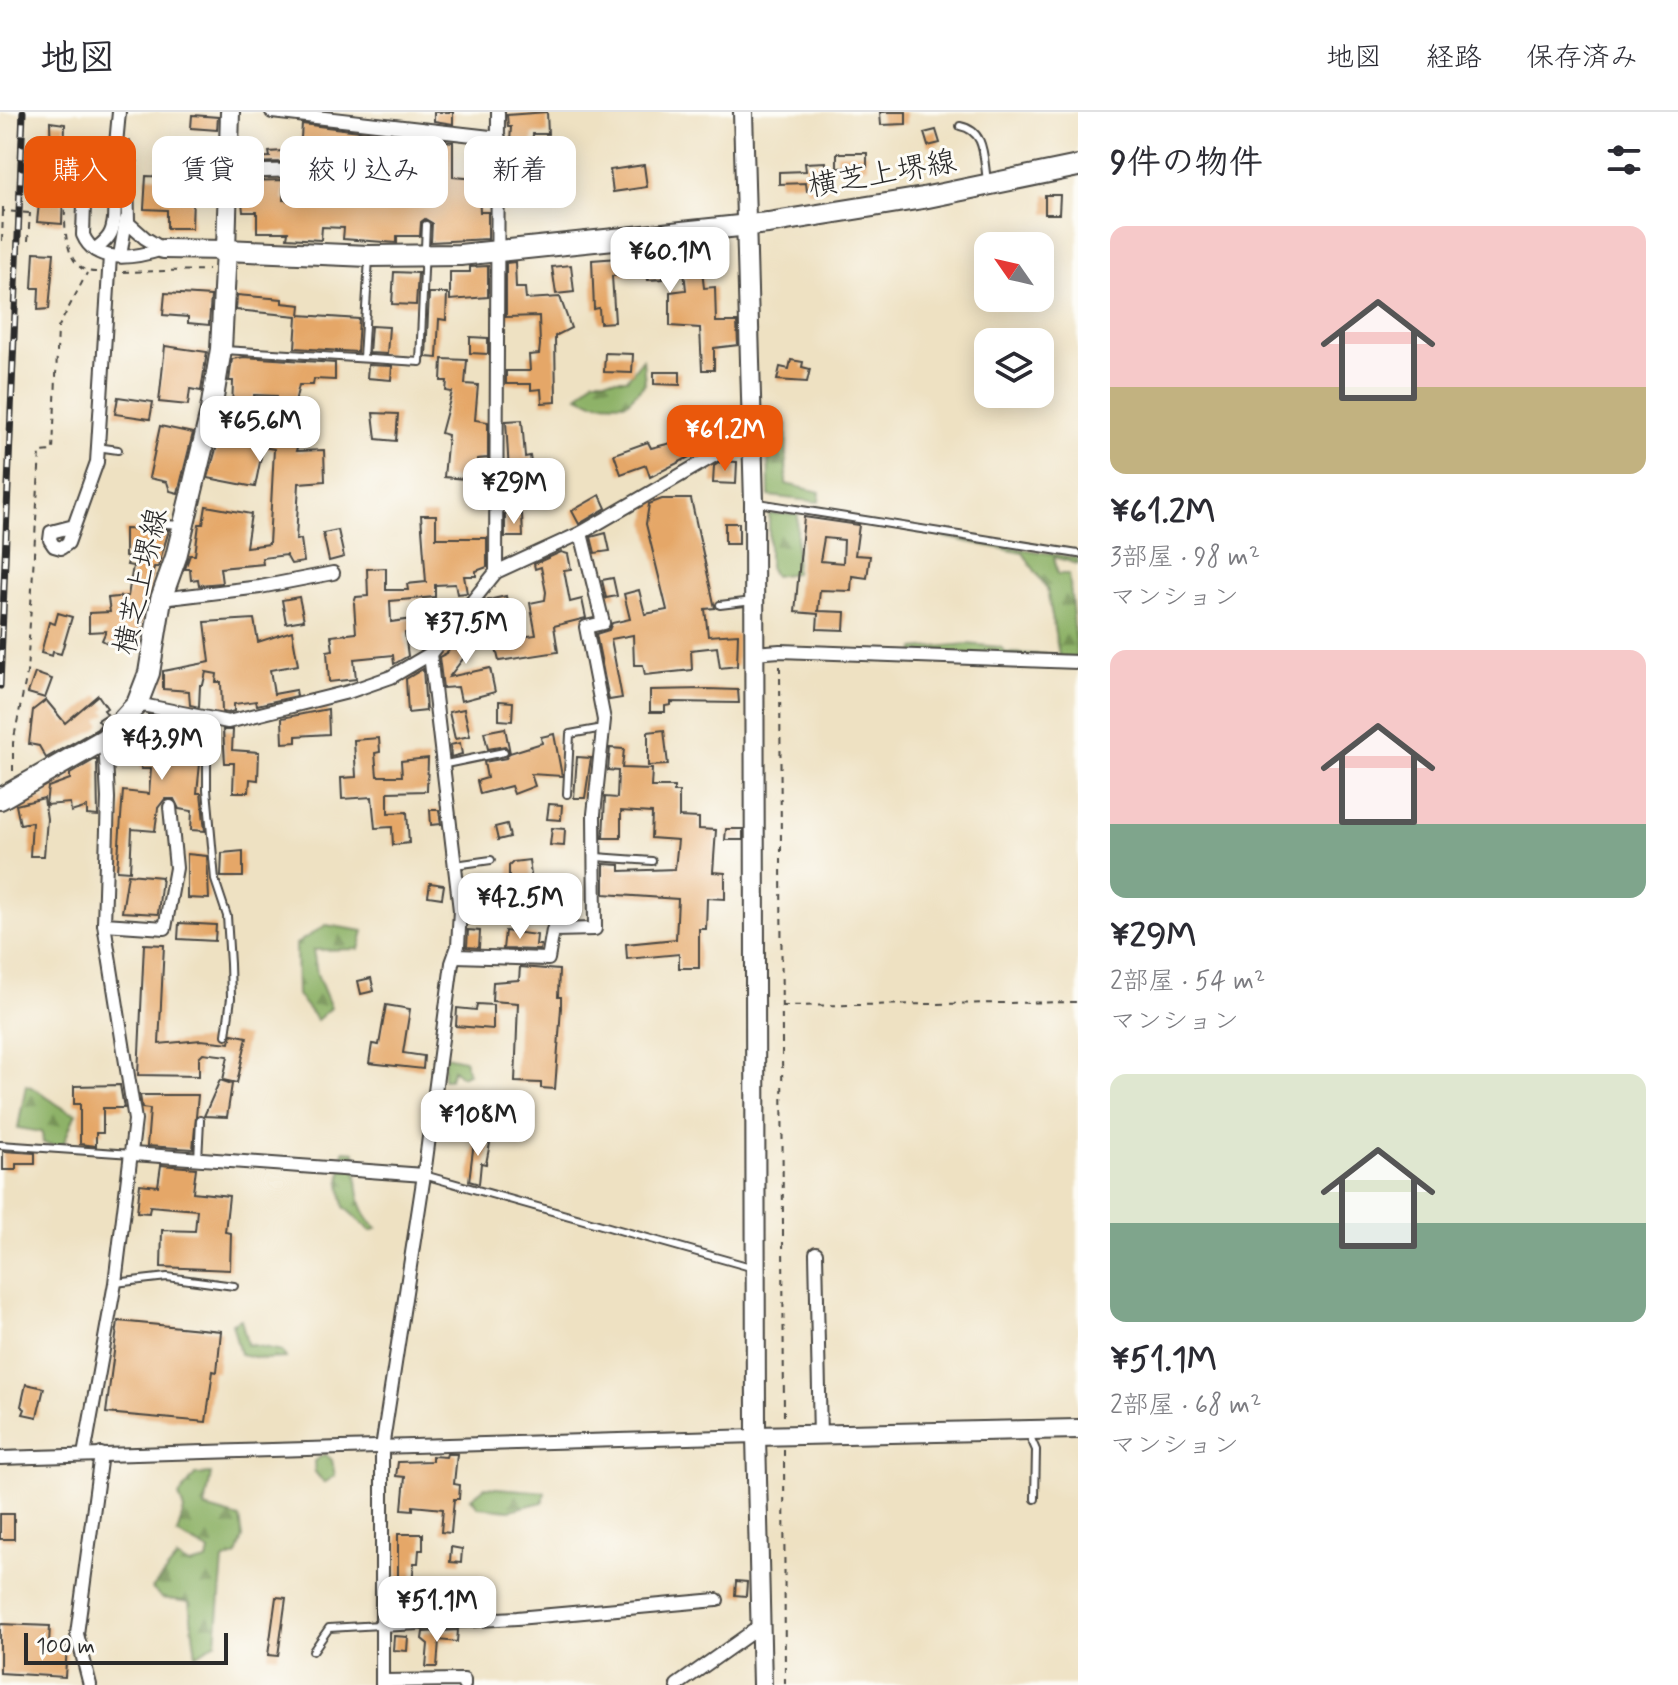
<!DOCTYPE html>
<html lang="ja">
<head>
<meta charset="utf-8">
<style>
  :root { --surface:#fff; --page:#f7f7f7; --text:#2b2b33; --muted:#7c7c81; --line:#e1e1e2; --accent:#ea580c }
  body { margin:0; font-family:Mynerve,"Klee One",sans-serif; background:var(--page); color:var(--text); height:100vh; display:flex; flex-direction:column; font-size:30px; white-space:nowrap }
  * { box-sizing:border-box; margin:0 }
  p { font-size:26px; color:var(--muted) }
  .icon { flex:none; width:44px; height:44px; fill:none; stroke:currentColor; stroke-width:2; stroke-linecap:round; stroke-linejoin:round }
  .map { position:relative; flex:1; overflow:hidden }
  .sheet { display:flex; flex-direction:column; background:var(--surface); width:600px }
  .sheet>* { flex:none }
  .guide { position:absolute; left:24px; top:24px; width:760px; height:72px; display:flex; gap:16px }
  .needle { width:52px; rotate:304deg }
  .fabs { position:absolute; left:974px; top:120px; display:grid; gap:16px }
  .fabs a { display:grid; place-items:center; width:80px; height:80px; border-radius:16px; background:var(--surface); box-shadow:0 4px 20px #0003; font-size:40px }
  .scale { position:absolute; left:24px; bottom:20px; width:204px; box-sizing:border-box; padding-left:8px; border:4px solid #2b2b2b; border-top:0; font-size:22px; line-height:28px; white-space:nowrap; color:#2b2b2b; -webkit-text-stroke:6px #fdfcf7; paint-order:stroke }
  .price { position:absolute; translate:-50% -68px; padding:0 18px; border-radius:16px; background:#fff; color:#222; font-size:26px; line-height:52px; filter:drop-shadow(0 2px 4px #0008) }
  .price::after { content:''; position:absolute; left:50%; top:48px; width:24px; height:18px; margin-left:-12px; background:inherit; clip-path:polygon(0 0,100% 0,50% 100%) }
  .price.on { background:var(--accent); color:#fff }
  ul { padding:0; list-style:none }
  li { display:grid; align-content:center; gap:16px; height:424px; padding:0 32px }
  li span { display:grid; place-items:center; height:248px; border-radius:16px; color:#555 }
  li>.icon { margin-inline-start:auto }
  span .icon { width:144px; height:144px; fill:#fffc; stroke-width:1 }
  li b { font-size:34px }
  h2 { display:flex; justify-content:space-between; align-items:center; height:96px; padding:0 32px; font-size:34px }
  .pill { padding:0 28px; border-radius:16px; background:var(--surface); box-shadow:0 4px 20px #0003; font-size:28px; line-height:72px }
  .pill.on { background:var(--accent); color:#fff }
  header { display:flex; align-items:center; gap:48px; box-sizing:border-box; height:112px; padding:0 40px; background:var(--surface); border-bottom:2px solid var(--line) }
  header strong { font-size:38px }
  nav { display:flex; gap:44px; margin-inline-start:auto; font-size:28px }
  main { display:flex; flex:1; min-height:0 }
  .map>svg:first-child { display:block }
</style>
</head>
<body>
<header>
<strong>地図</strong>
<nav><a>地図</a><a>経路</a><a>保存済み</a></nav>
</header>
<main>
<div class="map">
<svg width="1078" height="1573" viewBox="0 0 1078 1573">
  <defs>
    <pattern id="forest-firs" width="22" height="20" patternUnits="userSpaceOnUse" patternTransform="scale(2)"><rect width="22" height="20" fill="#8eb267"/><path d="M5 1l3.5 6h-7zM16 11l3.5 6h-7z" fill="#749155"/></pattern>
  </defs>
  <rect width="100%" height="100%" fill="#fdfcf7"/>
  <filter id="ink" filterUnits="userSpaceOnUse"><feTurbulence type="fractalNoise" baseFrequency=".0125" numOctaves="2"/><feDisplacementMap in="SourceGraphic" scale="16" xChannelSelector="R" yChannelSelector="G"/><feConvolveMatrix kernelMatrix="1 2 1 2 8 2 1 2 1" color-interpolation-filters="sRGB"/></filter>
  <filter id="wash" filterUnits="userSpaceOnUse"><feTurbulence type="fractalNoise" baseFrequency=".006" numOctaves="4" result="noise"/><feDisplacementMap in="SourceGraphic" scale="32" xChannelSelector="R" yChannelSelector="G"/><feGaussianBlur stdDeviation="1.8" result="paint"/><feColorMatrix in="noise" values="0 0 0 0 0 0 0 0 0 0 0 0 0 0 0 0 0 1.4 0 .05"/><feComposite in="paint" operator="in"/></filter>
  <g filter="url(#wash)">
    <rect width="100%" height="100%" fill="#eee1c2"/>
    <g fill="url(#forest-firs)" stroke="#5c6e49" stroke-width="2">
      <path d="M643,247L645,272L626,291L593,290L578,284L594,267H627Z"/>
      <path d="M768,312H787L786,372L820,380L819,390L769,384Z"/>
      <path d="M769,402H798L795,461L774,464L769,455Z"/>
      <path d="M908,418L1077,446L1078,452L1054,445L1058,462H1069L1077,547L914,541L915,537L967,532L1000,535L1006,541L1059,543L1047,477L1023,441Z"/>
      <path d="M326,813L364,819L359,837L313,838L317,862L331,896L317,908L297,883L296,832Z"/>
      <path d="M445,944L464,948L468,961L461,964L453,957L450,967H443Z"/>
      <path d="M26,973C45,979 55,996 76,1001L62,1035L43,1031L42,1020L18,1016Z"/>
      <path d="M344,1039L355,1040C358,1068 354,1097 377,1116L371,1119L344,1095L340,1071Z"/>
      <path d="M241,1207L247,1232L282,1239L286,1246L264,1247L240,1242L232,1211Z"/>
      <path d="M325,1342L332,1348L335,1364L324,1371L315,1360L314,1349Z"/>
      <path d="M211,1362L205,1396L240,1406L243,1426L237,1443L223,1449L216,1530L196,1543L189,1490L162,1486L152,1477L177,1446L189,1453L207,1449L209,1439L177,1422L184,1398L179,1384L195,1363Z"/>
      <path d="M485,1375L545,1380L543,1390L510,1398L478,1395L471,1386Z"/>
    </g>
    <g id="blocks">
      <g fill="#e5a768" fill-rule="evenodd">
        <path d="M434,0H453V12L434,9Z"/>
        <path d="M547,0L548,22H533L531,43H525V75H507L511,15H508L507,3Z"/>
        <path d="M880,0H906V12L881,13Z"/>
        <path d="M192,3L218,5L217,18L191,16Z"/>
        <path d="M50,10L65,12L62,112L37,110L44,46H51Z"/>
        <path d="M302,12L400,24L399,55H362L361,77H368V84L402,85L404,67L434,66V28L453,30V65L478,67L480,100H488V127L431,130L432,111L425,107L421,110L420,124H397V131L343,127L344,116L322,115L321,128L287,126L288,120H257V100H243L240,69L284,68L283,88L315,90L317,37L300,39Z"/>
        <path d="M936,18L940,31L928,34L924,21Z"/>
        <path d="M283,39V50L241,51V46L270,45L269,40Z"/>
        <path d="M837,41H867V55L837,56Z"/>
        <path d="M193,49L217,51L216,84H193L192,116H167V98L144,97L146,64L192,66Z"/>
        <path d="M826,50L827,78L807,79L806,71L779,72V60L806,59L805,51Z"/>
        <path d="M644,53L647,75L613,80L610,58Z"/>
        <path d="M1045,83H1060L1059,102H1045Z"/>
        <path d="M699,131L704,176L715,175L716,210H737L738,233L714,236V258H702L700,216L670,214V180L686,178L683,150L662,152L663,167L648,168L647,162L612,164L615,210L600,211L599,196L594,197L592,148L645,144V137Z"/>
        <path d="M34,140L54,141L49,197L38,198L39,176H32Z"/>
        <path d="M515,150L516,176H525L526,187L560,185L571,216L555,224L556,290L542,291L541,277L531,278V272H506V259H530L529,243L539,242L540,233L539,204L506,205V151Z"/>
        <path d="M571,153L574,180L556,182L552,155Z"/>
        <path d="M488,154V185L450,188V160H470V155Z"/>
        <path d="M394,160L418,161L416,193L392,192Z"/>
        <path d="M165,181L211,184L209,213L188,211V205L163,203Z"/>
        <path d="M429,181H447L446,208L439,207L437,246L426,245Z"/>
        <path d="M237,183L282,187V191L301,193L300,203L359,207L357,240L295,236L297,204L236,198Z"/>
        <path d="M371,214L389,215L387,242L369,241Z"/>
        <path d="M470,225L488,226V242L470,241Z"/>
        <path d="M165,234L207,240L201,279L190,277L188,293L159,290Z"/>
        <path d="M605,241L633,242L632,261L604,260Z"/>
        <path d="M244,245L335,251V268L314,267L313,273H299L296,286L295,307L304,309L296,339L324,338L325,369L299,371L296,428L301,427L304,450L291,452L286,443L262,446L263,452L220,456L222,471L199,473L198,467L191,468L190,457H185L190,443H195L199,412H203L206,394L251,402L246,435L269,432L274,337L263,335L255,375L208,366L227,297L232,298L233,269H229L232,247ZM254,283L277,284L276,309L253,303Z"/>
        <path d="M442,247L467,248L465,272L478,273L475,308L488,310V346L477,347L475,368L444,365L448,323L441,321L452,280L446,279L447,269H441Z"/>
        <path d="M791,248L803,250L802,255L810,257L807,270L777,268L780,255L789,257Z"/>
        <path d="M368,253L392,254L391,268L367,266Z"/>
        <path d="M654,260H680V273L654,272Z"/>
        <path d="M118,285L153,290L150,307L115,302Z"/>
        <path d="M373,301L398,302L396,329L376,327Z"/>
        <path d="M522,308L525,345L530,344L532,357L509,360L506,309Z"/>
        <path d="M160,314L193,321L178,381L170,379L167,370L149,366Z"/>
        <path d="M719,319V330L650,365L646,353L621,362L614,342L648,330L651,336Z"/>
        <path d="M722,349L737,350L736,372L713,371L714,354Z"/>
        <path d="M600,383L606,396L579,412L572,399Z"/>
        <path d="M662,387H691L715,496L705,497L708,524L738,522L737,554L720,556L717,535L691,538L692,558L645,563L643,553H634L633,523L611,527L622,586L609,588L596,522L609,518L612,511L630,507L624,482L639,478L645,502L667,498L646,412L649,392Z"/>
        <path d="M505,402H522L523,425H505Z"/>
        <path d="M421,403H436V426H487V455L476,459V464H464L467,481L457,482L455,472L435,473V485L390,489L391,510L412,507L414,519L405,521L408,544L394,552L393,543L354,547L356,567L329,570L327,539L333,538L331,524L356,521L354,491L356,485L368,484L367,457L386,456V478H408L407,472L426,470Z"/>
        <path d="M804,405L859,413L855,443L870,444L867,466L852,464L851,479L820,478L818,499L845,500L844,518L817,517L818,502L795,500ZM824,426L844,428L843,451L820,449Z"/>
        <rect x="725" y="411" width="14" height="21"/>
        <path d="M125,417L169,418L158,455H154L137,536L109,532L102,528L106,519L89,520V501L110,500L108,486L128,484L133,454L127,453L129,446L125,445Z"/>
        <path d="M338,418L344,445L329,449L323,421Z"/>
        <path d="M606,421L610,439L595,441L591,425Z"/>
        <path d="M561,440L568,442L571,457L564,458L570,490L582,487L586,506L554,514L558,540L499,549L496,537L504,535L498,503L489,514L484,489L506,484L514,526L536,523L530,491L545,488L546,480L541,455L535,457L534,452Z"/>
        <path d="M613,466L617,484L606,486L602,468Z"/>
        <path d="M299,485L304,508L286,511L282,488Z"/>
        <path d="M58,501L72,505L61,542L53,540L52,544L41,541L49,510L55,512Z"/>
        <path d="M254,507L258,530L292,519L298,553L270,558L274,582L296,578L297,584L257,593L256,589L234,592V599L228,601L222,600L221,570H216L217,562L206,560L203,573H200L199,595L190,593L189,579L163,577V559L210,550L205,510Z"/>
        <path d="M477,509L487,516L449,565L490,556L495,580L461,589L458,575L443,576L439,545L447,541L464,514L471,518Z"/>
        <path d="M423,557L426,599L408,601L406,567Z"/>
        <path d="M35,561L52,567L45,586L28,581Z"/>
        <path d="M707,577L738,578L739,591L671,590V593L665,594V600H650V578Z"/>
        <path d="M98,583L107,596L104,598L107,602L98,608L101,612L97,617L46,646L39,634L29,632L33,598L46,588L65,611Z"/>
        <path d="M499,589L513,590L512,609L499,608Z"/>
        <path d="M328,597L329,622L296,624V630L283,631L282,606Z"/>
        <path d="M464,597L470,624L455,627L449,600Z"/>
        <path d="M148,603L183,610L182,618L195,621L191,641L201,642L197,681H201L205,719L191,718L192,699L179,697L174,687H165L158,696L155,719L132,717L130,759L117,758L123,679L149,682L151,657H141V639H136Z"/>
        <path d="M505,616L510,641L542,631L541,625L554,622L562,664L531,662L535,674L514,682L511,674L480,682L477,669L487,666L484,650L506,646L510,640L505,634L488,637L484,620Z"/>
        <path d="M223,618H233L232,638L259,640L258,668L250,667L249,680H233L234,651H225Z"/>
        <path d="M664,618L668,653L648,654V620Z"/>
        <path d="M379,626L380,640L375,641L377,664H402L401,649L428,646L427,679L388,680V701L407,700L409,731L393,733L392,715L375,716L372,685L342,687L341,666L356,665L354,628Z"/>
        <path d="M460,631L462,642L451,645L450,633Z"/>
        <path d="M610,636L624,637L622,656L652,657L651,675H674V680H679V705L699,706V717L716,718L713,760L725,761V787L707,786L706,817H699V856H679V842L627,847L626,832L676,827L678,787L604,782V752L620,753V759L675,757L678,728L651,726L652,701L621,699V726H603L605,685L617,686L618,659L608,658Z"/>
        <path d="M577,645L591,646L585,686H574Z"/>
        <path d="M94,648H97L98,704L87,703V695L71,700L70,691L46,693L48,675L70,667V662Z"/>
        <path d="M44,686L47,707L44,744H30L32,710L20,712L16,693Z"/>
        <path d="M549,692L562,693L561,708L547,707Z"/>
        <path d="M430,698H439L441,712L431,713Z"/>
        <path d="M507,712L510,725L498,728L495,715Z"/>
        <path d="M552,716L565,717L564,734L550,733Z"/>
        <path d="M726,717H743V728H725Z"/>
        <path d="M243,739V765H221L222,741Z"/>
        <path d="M187,742L207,744L209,787L187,786Z"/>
        <path d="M529,748L532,771L509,774V754L513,750Z"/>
        <path d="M128,762L162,765L158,802L122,800Z"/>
        <path d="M430,771L444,773L442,786L428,784Z"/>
        <path d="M179,811L216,813L215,829L178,827Z"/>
        <path d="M468,818L480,819L479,836L467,835Z"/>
        <path d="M505,819L537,823L536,833H541L540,838L503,837Z"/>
        <path d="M144,832L164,833L159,932L201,928L230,931L232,922L247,925L237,971L223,968L228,944L203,941L199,945V964L138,963Z"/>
        <path d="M520,855L559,858L558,885H561V896L555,977L541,976V971L515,970L518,891L492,889L493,870L519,868Z"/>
        <path d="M371,866L374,879L361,882L358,869Z"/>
        <path d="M477,892L493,893V917L456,914L457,896L476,898Z"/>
        <path d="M386,893L410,897L403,941L424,944L423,957L369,951L372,932L379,933Z"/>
        <path d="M220,968L232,972L227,1005L204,1004Z"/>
        <path d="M120,973L124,996H103V1021H96V1034L80,1032V992H74V974Z"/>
        <path d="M140,983H198L193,1037L147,1034L150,997L142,996Z"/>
        <path d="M475,1022L484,1023L483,1030L490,1031L486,1052L481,1051L479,1072L469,1069Z"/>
        <path d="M3,1039L35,1041V1052H16V1058H3Z"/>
        <path d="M161,1053L196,1056L193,1080L229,1084L225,1120L231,1121L230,1158L161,1155L162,1118L195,1119L197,1098L150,1094L149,1101L137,1100L140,1072L158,1074Z"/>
        <path d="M118,1209L221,1219L217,1260L213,1259L206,1310L106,1301Z"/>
        <path d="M26,1272L44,1276L37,1305L23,1302L25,1297L21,1294Z"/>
        <path d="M447,1342H457L454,1372L460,1373L459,1387H454L451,1421L441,1420L443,1397L413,1394V1398L402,1397L405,1365L396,1364L398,1350L432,1349V1344L446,1345Z"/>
        <rect x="0" y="1402" width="14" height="25"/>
        <path d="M398,1422H423V1438H419L418,1451H414L412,1472L398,1470Z"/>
        <path d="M451,1435L462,1437L461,1451L450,1450Z"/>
        <path d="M736,1469L747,1470L746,1484L735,1483Z"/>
        <path d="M276,1485L286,1486L278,1544L268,1543Z"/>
        <path d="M0,1512L50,1514L49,1532L67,1533L65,1565L0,1561Z"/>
        <path d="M458,1518L457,1530L439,1528L437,1555H426L428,1532L422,1527L423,1520Z"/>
        <path d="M394,1524L408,1525L407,1539L393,1538Z"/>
      </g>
    </g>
  </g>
  <g filter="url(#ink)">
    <use href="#blocks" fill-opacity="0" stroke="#484642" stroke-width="2"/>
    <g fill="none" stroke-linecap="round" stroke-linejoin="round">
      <g stroke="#484642" stroke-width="10">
        <g id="lane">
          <path d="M960,14C986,19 983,45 987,68"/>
          <path d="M224,238L420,250L426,113"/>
          <path d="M363,246L369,146"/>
          <path d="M97,335L118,338"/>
          <path d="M758,391L1078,442"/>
          <path d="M152,402V411L180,413"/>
          <path d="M720,493L753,489"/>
          <path d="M207,608V677L215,768L227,804L230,852L231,886L226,923"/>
          <path d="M441,653L504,640"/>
          <path d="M567,682L570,622L603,616"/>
          <path d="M596,745L652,749"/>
          <path d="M455,753L491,748"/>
          <path d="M0,1033L132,1042"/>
          <path d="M198,1048L200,1008"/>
          <path d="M424,1063L754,1156"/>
          <path d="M115,1171L167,1165L234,1174"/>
          <path d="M1028,1320L1036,1338L1035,1387"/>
          <path d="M313,1539L329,1516L380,1513"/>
        </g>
      </g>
      <g stroke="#484642" stroke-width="16">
        <g id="street">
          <path d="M272,0L499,26"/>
          <path d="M101,43H115L127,57L128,111L145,126L163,137C138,145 96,154 83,123L85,60L93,46Z"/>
          <path d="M115,43L119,0"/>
          <path d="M228,60L305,58"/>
          <path d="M95,138C99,134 105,130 109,124C120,108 113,57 101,43"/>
          <path d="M120,144L126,108"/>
          <path d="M74,414L51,420L50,428L54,434L61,436L68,431L97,350L110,144"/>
          <path d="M496,460L498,0"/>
          <path d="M161,487L260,475L333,461"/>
          <path d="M753,541L780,539L1078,550"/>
          <path d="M137,592L228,610L348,580L391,565L430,542L496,460L581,421L753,321"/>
          <path d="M104,812L165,816L176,756L170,695"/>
          <path d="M456,844L548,847L553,818L595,817L594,702L604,608L586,515L603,511L581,421"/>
          <path d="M133,1042L424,1063"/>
          <path d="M816,1141L820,1325"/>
          <path d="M84,1343L115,1171L135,1008L104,812L108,686L105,627"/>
          <path d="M0,1346L756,1324"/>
          <path d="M380,1513L517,1506L717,1488"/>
          <path d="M382,1569L464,1568V1573"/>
          <path d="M90,1573L77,1522L101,1342"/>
          <path d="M382,1573V1336L424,1063L452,851L458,834L460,798L430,542"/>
          <path d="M677,1573L762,1513"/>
        </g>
      </g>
      <g stroke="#484642" stroke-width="22">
        <g id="secondary">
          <path d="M743,0L754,391L756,1324L762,1573"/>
          <path d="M163,137L226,138L230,0"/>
          <path d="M756,1324L1078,1317"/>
        </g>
      </g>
      <g stroke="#484642" stroke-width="24">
        <path id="primary" d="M0,687L105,627L137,592L149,561L161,487L176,445L210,304L221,237L226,138L369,144L460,143L768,111L923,86L1078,54"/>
      </g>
      <g stroke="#484642" stroke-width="2" stroke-dasharray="6 6" stroke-linecap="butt">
        <path d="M129,27L138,50"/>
        <path d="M2,129L3,99"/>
        <path d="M28,129L30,101"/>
        <path d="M96,160C48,161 69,56 72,25L104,26"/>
        <path d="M123,160L208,158"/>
        <path d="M780,554L784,1308"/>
        <path d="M13,659V631L27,561L40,340L53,339L58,216L87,161"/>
        <path d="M782,894L1078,890"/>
        <path d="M784,1338L785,1573"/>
      </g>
      <use href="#lane" stroke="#fff" stroke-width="6"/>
      <use href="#street" stroke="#fff" stroke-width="12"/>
      <use href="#secondary" stroke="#fff" stroke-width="18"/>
      <use href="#primary" stroke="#fff" stroke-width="20"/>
      <g stroke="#2b2b2b" stroke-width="7">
        <path id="rail" d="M0,574L23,0"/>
      </g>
      <use href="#rail" stroke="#fdfcf7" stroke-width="4" stroke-dasharray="12" stroke-linecap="butt"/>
      <path stroke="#484642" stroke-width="2" stroke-dasharray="6 6" stroke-linecap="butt" d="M3,95V99L30,101V97"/>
    </g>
  </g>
  <g text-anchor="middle" stroke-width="6" stroke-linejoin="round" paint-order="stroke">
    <g font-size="30" fill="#2b2b2b" stroke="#fdfcf7">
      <text transform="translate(882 61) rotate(-10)" y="10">横芝上堺線</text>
      <text transform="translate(140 469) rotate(-77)" y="10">横芝上堺線</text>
    </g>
  </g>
</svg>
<div class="fabs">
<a><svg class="needle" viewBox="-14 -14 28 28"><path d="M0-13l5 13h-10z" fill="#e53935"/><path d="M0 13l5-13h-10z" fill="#7c7c81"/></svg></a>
<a><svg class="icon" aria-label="layers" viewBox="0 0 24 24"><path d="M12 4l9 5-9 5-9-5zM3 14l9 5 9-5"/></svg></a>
</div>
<div class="scale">100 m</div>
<b class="price" style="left:670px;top:183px">¥60.1M</b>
<b class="price" style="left:260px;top:352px">¥65.6M</b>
<b class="price on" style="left:725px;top:361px">¥61.2M</b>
<b class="price" style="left:514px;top:414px">¥29M</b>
<b class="price" style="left:466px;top:554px">¥37.5M</b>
<b class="price" style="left:162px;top:670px">¥43.9M</b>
<b class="price" style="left:520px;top:829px">¥42.5M</b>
<b class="price" style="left:478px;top:1046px">¥108M</b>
<b class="price" style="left:437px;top:1532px">¥51.1M</b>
<div class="guide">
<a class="pill on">購入</a>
<a class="pill">賃貸</a>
<a class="pill">絞り込み</a>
<a class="pill">新着</a>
</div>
</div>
<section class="sheet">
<h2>9件の物件<svg class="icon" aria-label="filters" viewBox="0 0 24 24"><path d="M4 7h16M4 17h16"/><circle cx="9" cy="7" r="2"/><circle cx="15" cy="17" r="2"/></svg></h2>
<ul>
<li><span style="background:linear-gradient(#f6c9c9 65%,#c2b280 0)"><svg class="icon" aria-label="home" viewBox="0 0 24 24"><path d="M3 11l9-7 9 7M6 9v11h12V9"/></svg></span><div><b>¥61.2M</b><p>3部屋 · 98 m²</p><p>マンション</p></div></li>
<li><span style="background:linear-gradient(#f6c9c9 70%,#7fa58c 0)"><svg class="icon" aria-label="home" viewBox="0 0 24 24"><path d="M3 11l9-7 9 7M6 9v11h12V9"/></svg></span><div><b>¥29M</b><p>2部屋 · 54 m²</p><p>マンション</p></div></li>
<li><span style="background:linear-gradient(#dfe7d0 60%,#7fa58c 0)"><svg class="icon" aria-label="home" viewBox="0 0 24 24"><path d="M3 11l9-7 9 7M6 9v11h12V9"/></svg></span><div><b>¥51.1M</b><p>2部屋 · 68 m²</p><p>マンション</p></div></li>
</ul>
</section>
</main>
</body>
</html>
